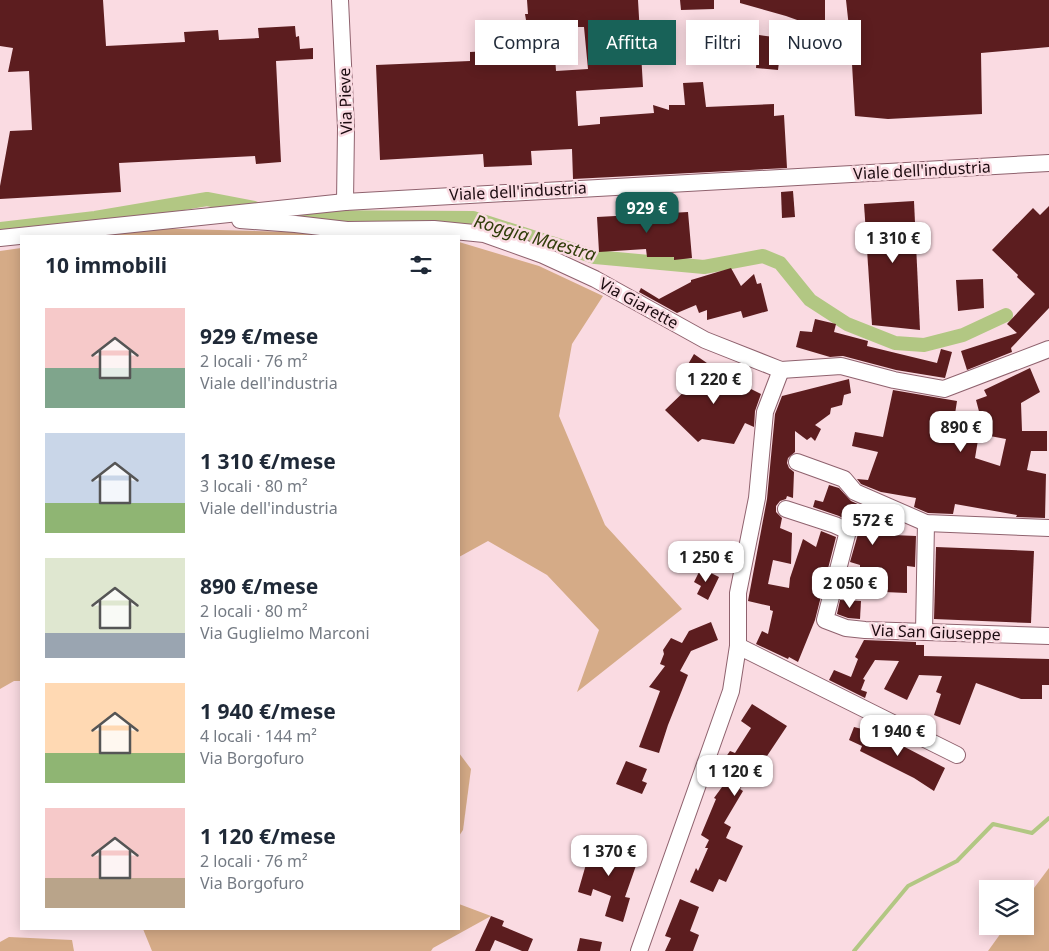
<!DOCTYPE html>
<html lang="it">
<head>
<meta charset="utf-8">
<style>
  :root { --surface:#fff; --page:#f6f6f7; --text:#1f2937; --muted:#747a83; --accent:#186258 }
  body { margin:0; font-family:"Noto Sans",sans-serif; background:var(--page); color:var(--text); height:100vh; display:flex; flex-direction:column; font-size:19px; white-space:nowrap }
  * { box-sizing:border-box; margin:0 }
  p { font-size:16px; color:var(--muted) }
  .icon { flex:none; width:28px; height:28px; fill:none; stroke:currentColor; stroke-width:2; stroke-linecap:round; stroke-linejoin:round }
  .map { position:relative; flex:1; overflow:hidden }
  .drawer { position:absolute; left:20px; top:235px; width:440px; height:695px; display:flex; flex-direction:column; background:var(--surface); border-radius:0px; box-shadow:0 2px 12px #0003 }
  .drawer>* { flex:none }
  .guide { position:absolute; left:475px; top:20px; width:475px; height:45px; display:flex; gap:10px }
  .buttons { position:absolute; left:979px; top:880px; display:grid; gap:10px }
  .buttons a { display:grid; place-items:center; width:55px; height:55px; border-radius:0px; background:var(--surface); box-shadow:0 2px 12px #0003; font-size:25px }
  .price { position:absolute; translate:-50% -42px; padding:0 11px; border-radius:10px; background:#fff; color:#222; font-size:16px; line-height:32px; filter:drop-shadow(0 1px 2px #0008) }
  .price::after { content:''; position:absolute; left:50%; top:30px; width:15px; height:11px; margin-left:-8px; background:inherit; clip-path:polygon(0 0,100% 0,50% 100%) }
  .price.on { background:var(--accent); color:#fff }
  ul { padding:0; list-style:none }
  li { display:flex; align-items:center; gap:15px; height:125px; padding:0 25px }
  li span { display:grid; place-items:center; flex:none; width:140px; height:100px; border-radius:0px; color:#555 }
  li>.icon { margin-inline-start:auto }
  span .icon { width:60px; height:60px; fill:#fffc; stroke-width:1 }
  li b { font-size:21px }
  h2 { display:flex; justify-content:space-between; align-items:center; height:60px; padding:0 25px; font-size:21px }
  .chip { padding:0 18px; border-radius:0px; background:var(--surface); box-shadow:0 2px 12px #0003; font-size:18px; line-height:45px }
  .chip.on { background:var(--accent); color:#fff }
  .map>svg:first-child { display:block }
</style>
</head>
<body>
<div class="map">
<svg width="1049" height="951" viewBox="0 0 1049 951">
  <rect width="100%" height="100%" fill="#fadbe2"/>
  <g fill="#d5ab87">
    <path d="M146,228L433,236H95Z"/>
    <path d="M459,242L539,266L603,296L572,344L559,416L605,525L682,609L577,692L599,630L547,575L488,541L459,557Z"/>
    <path d="M21,248V681H14L0,689V251Z"/>
    <path d="M459,753L471,769L463,830L459,836Z"/>
    <path d="M1049,868V951H988L1006,926H1025V900Z"/>
    <path d="M459,904L491,916L433,948L431,951H152L143,929H459Z"/>
    <path d="M9,937L72,940L74,951H0V942Z"/>
  </g>
  <g fill="none" stroke-linecap="round" stroke-linejoin="round">
    <path stroke="#b2c783" stroke-width="4" d="M854,951L908,886L957,861L993,824L1032,833L1049,818"/>
    <g stroke="#b2c783" stroke-width="14">
      <path d="M297,217L473,218L595,257L704,267L763,256L780,263L810,300L847,324L895,343L924,345L963,335L1006,315"/>
      <path d="M0,229L95,218L207,199L254,208"/>
    </g>
  </g>
  <g fill="#5c1d1f" fill-rule="evenodd">
    <path d="M0,0H103L106,46L185,42L184,32L218,30L219,40L259,38L258,28L295,26L296,37L299,36L300,49L313,48V59L276,61L281,162L256,164L255,156L119,163L121,192L0,199V186L10,131L32,130L29,71L8,72L13,48L0,46Z"/>
    <path d="M527,0H638L643,87L576,91L578,126L600,124V117L654,113L653,105L669,110V105H685L683,83L703,82L706,107L774,104V116L784,115L787,168L573,179L572,149L531,151L532,165L484,167L483,154L380,160L376,65L470,61V52L531,49V57L555,56L556,71L588,69L584,27H572V23L527,26L525,14H528Z"/>
    <path d="M680,0H714V9L681,10Z"/>
    <path d="M740,0H825V30L786,16L740,3Z"/>
    <path d="M846,0H1049V47L981,53L982,114L888,119L855,116L852,64L833,58L837,42L851,46Z"/>
    <path d="M759,35L782,38L778,70L756,68Z"/>
    <path d="M793,191L795,217L782,218L781,192Z"/>
    <path d="M914,201L920,330L872,325L864,204Z"/>
    <path d="M1049,206V308L1011,348L1012,352L967,370L961,351L1017,333L1007,324L1035,294L1017,277L1018,275L992,250L1033,208L1040,215Z"/>
    <path d="M688,212L692,258L674,260V257H647L646,249L599,252L597,217Z"/>
    <path d="M731,268L741,286L754,274L757,284L761,283L768,311L743,318L741,311L707,320V310L699,313L696,305L677,313L639,292L641,288L659,299L691,282V280Z"/>
    <path d="M983,279L984,308L958,311L956,280Z"/>
    <path d="M815,319L836,324L834,332L868,341L867,346L937,363L941,349L952,352L945,378L896,370L843,356L830,357L796,347L800,331L812,332Z"/>
    <path d="M694,354L727,377L761,394L755,411L754,427L745,423L734,444L702,439L698,442L665,410L693,383L683,373Z"/>
    <path d="M1030,368L1040,392L1021,403L1022,431H1047V451H1031L1027,470L1046,474L1045,518L1016,517L1017,515L955,504L953,514L928,513L914,507L916,498L881,492L861,484L857,479L868,480L878,452L852,446L855,432L883,437L893,390L957,401L955,414L981,419L976,400L987,396L984,390ZM979,434L1006,439L1000,466L975,458Z"/>
    <path d="M849,379L851,393L844,395L842,405L831,408L830,414L815,425L821,429L815,441L811,437L807,440L795,431V452L788,458L787,463L789,468L794,472L793,498L787,496L786,499L780,501L776,506V512L782,518L780,528L792,533L791,564L773,560L768,584L789,588L790,578L803,539L816,547L821,531L836,537L815,620L798,662L789,657L788,659L756,644L762,631L768,634L773,611L770,610V606L748,601L767,499L775,414L782,396Z"/>
    <path d="M829,485L839,488L851,501L875,512L868,534L916,536L915,567L907,566V593L884,592V589H860V565L850,562L858,534L856,525L839,516L813,507L815,500L823,502Z"/>
    <path d="M936,547L1034,551L1031,623L934,619Z"/>
    <path d="M701,568L719,577L708,600L697,594L701,586L694,582Z"/>
    <path d="M840,600L861,601L860,619L848,618L837,614Z"/>
    <path d="M711,622L718,640L691,651L680,671L688,675L668,725L659,753L639,747L660,691L649,687L665,666L660,664L664,654L663,650L671,638L682,643L689,631Z"/>
    <path d="M864,640L916,642V645H924V656L1049,659V685H1042V699H1021L976,683L960,725L934,715L941,694L936,692L942,676L919,675L907,700L884,689L899,661L875,660L863,679L865,680L861,690L867,692L865,698L829,680L834,670L851,677L858,659L855,657Z"/>
    <path d="M752,704L787,726L765,759L761,757L740,789L743,791L724,823L731,827L726,838L743,846L726,882L719,879L713,892L690,882L696,868L698,871L708,848H705L709,840L701,835L716,799L714,798L733,772L721,764L730,751L735,753L751,728L741,721Z"/>
    <path d="M854,727L878,733L945,768L934,791L914,778L860,751L862,746L849,740Z"/>
    <path d="M626,761L647,769L642,781L647,783L642,794L616,784Z"/>
    <path d="M593,840L639,857L625,897L630,898L623,922L605,916L611,896L593,889L591,896L578,892Z"/>
    <path d="M680,899L699,907L690,931L699,935L693,951H665L671,938L665,936Z"/>
    <path d="M491,916L504,921L502,926L533,939L528,951H522L495,940L490,951H475Z"/>
    <path d="M580,938L602,942L600,951H577Z"/>
  </g>
  <g fill="none" stroke-linecap="round" stroke-linejoin="round">
    <g stroke="#8f626e" stroke-width="18">
      <g id="minor">
        <path d="M340,0L346,128L345,202"/>
        <path d="M240,220L295,224L347,230L434,229L484,234L543,255L595,279L705,340L781,370L841,366L894,380L944,389L1049,349"/>
        <path d="M0,238L345,202L1049,163"/>
        <path d="M797,462L844,479L855,492L926,523L1049,528"/>
        <path d="M786,509L835,525L848,531L825,620L846,628L865,630L1049,636"/>
        <path d="M924,632L926,523"/>
        <path d="M738,646L957,755"/>
        <path d="M639,951L731,691L738,646V593L757,498L765,412L781,370"/>
      </g>
    </g>
    <use href="#minor" stroke="#fff" stroke-width="16"/>
  </g>
  <g text-anchor="middle" stroke-width="5" stroke-linejoin="round" paint-order="stroke">
    <g font-size="16" fill="#1c0b10" stroke="#fadbe2">
      <text transform="translate(345 101) rotate(-92)" y="6">Via Pieve</text>
      <text transform="translate(922 170) rotate(-3)" y="6">Viale dell'industria</text>
      <text transform="translate(518 191) rotate(-3)" y="6">Viale dell'industria</text>
      <text transform="translate(639 303) rotate(29)" y="6">Via Giarette</text>
      <text transform="translate(936 632) rotate(2)" y="6">Via San Giuseppe</text>
    </g>
    <g font-size="18" font-style="italic" fill="#323e0b" stroke="#fadbe2">
      <text transform="translate(535 238) rotate(16)" y="6">Roggia Maestra</text>
    </g>
  </g>
</svg>
<div class="buttons">
<a><svg class="icon" aria-label="layers" viewBox="0 0 24 24"><path d="M12 4l9 5-9 5-9-5zM3 14l9 5 9-5"/></svg></a>
</div>
<b class="price on" style="left:647px;top:234px">929 €</b>
<b class="price" style="left:893px;top:264px">1 310 €</b>
<b class="price" style="left:714px;top:405px">1 220 €</b>
<b class="price" style="left:961px;top:453px">890 €</b>
<b class="price" style="left:873px;top:546px">572 €</b>
<b class="price" style="left:706px;top:583px">1 250 €</b>
<b class="price" style="left:850px;top:609px">2 050 €</b>
<b class="price" style="left:898px;top:757px">1 940 €</b>
<b class="price" style="left:735px;top:797px">1 120 €</b>
<b class="price" style="left:609px;top:877px">1 370 €</b>
<div class="guide">
<a class="chip">Compra</a>
<a class="chip on">Affitta</a>
<a class="chip">Filtri</a>
<a class="chip">Nuovo</a>
</div>
<section class="drawer">
<h2>10 immobili<svg class="icon" aria-label="filters" viewBox="0 0 24 24"><path d="M4 7h16M4 17h16"/><circle cx="9" cy="7" r="2"/><circle cx="15" cy="17" r="2"/></svg></h2>
<ul>
<li><span style="background:linear-gradient(#f6c9c9 60%,#7fa58c 0)"><svg class="icon" aria-label="home" viewBox="0 0 24 24"><path d="M3 11l9-7 9 7M6 9v11h12V9"/></svg></span><div><b>929 €/mese</b><p>2 locali · 76 m²</p><p>Viale dell'industria</p></div></li>
<li><span style="background:linear-gradient(#c9d6e8 70%,#8fb573 0)"><svg class="icon" aria-label="home" viewBox="0 0 24 24"><path d="M3 11l9-7 9 7M6 9v11h12V9"/></svg></span><div><b>1 310 €/mese</b><p>3 locali · 80 m²</p><p>Viale dell'industria</p></div></li>
<li><span style="background:linear-gradient(#dfe7d0 75%,#9aa5b1 0)"><svg class="icon" aria-label="home" viewBox="0 0 24 24"><path d="M3 11l9-7 9 7M6 9v11h12V9"/></svg></span><div><b>890 €/mese</b><p>2 locali · 80 m²</p><p>Via Guglielmo Marconi</p></div></li>
<li><span style="background:linear-gradient(#ffd9b3 70%,#8fb573 0)"><svg class="icon" aria-label="home" viewBox="0 0 24 24"><path d="M3 11l9-7 9 7M6 9v11h12V9"/></svg></span><div><b>1 940 €/mese</b><p>4 locali · 144 m²</p><p>Via Borgofuro</p></div></li>
<li><span style="background:linear-gradient(#f6c9c9 70%,#b9a48a 0)"><svg class="icon" aria-label="home" viewBox="0 0 24 24"><path d="M3 11l9-7 9 7M6 9v11h12V9"/></svg></span><div><b>1 120 €/mese</b><p>2 locali · 76 m²</p><p>Via Borgofuro</p></div></li>
</ul>
</section>
</div>
</body>
</html>
